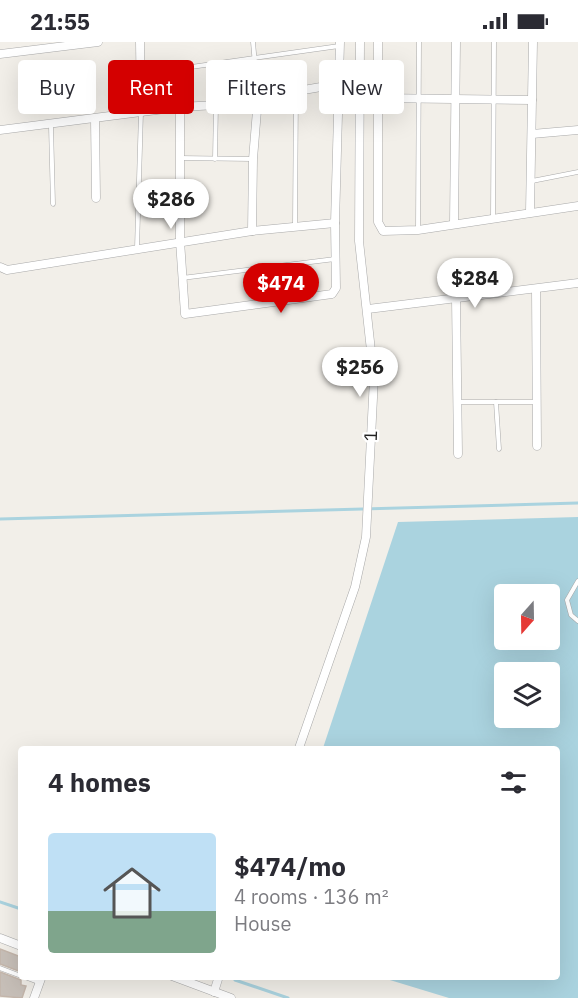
<!DOCTYPE html>
<html lang="en">
<head>
<meta charset="utf-8">
<style>
  :root { --surface:#fff; --page:#f7f7f7; --text:#2b2b33; --muted:#7c7c81; --line:#e1e1e2; --accent:#d40000 }
  body { margin:0; font-family:"IBM Plex Sans",sans-serif; background:var(--page); color:var(--text); height:100vh; display:flex; flex-direction:column; font-size:22px; white-space:nowrap }
  * { box-sizing:border-box; margin:0 }
  p { font-size:20px; color:var(--muted) }
  .icon { flex:none; width:33px; height:33px; fill:none; stroke:currentColor; stroke-width:2; stroke-linecap:round; stroke-linejoin:round }
  .map { position:relative; flex:1; overflow:hidden }
  .sheet { position:absolute; left:18px; top:704px; width:542px; height:234px; display:flex; flex-direction:column; background:var(--surface); border-radius:6px; box-shadow:0 6px 24px #0002 }
  .sheet>* { flex:none }
  .top-card { position:absolute; left:18px; top:18px; width:543px; height:54px; display:flex; gap:12px }
  .needle { width:39px; rotate:200deg }
  .fabs { position:absolute; left:494px; top:542px; display:grid; gap:12px }
  .fabs a { display:grid; place-items:center; width:66px; height:66px; border-radius:6px; background:var(--surface); box-shadow:0 6px 24px #0002; font-size:30px }
  .price { position:absolute; translate:-50% -51px; padding:0 14px; border-radius:21px; background:#fff; color:#222; font-size:20px; line-height:39px; filter:drop-shadow(0 2px 3px #0008) }
  .price::after { content:''; position:absolute; left:50%; top:36px; width:18px; height:14px; margin-left:-9px; background:inherit; clip-path:polygon(0 0,100% 0,50% 100%) }
  .price.on { background:var(--accent); color:#fff }
  ul { padding:0; list-style:none }
  li { display:flex; align-items:center; gap:18px; height:150px; padding:0 30px }
  li+li { border-top:2px solid var(--line) }
  li span { display:grid; place-items:center; flex:none; width:168px; height:120px; border-radius:6px; color:#555 }
  li>.icon { margin-inline-start:auto }
  span .icon { width:72px; height:72px; fill:#fffc; stroke-width:1 }
  li b { font-size:26px }
  h2 { display:flex; justify-content:space-between; align-items:center; height:72px; padding:0 30px; font-size:26px }
  .pill { padding:0 21px; border-radius:6px; background:var(--surface); box-shadow:0 6px 24px #0002; font-size:21px; line-height:54px }
  .pill.on { background:var(--accent); color:#fff }
  .status { display:flex; justify-content:space-between; align-items:center; height:42px; padding:0 30px; background:var(--surface); direction:ltr }
  .status svg { height:16px; fill:currentColor }
  .map>svg:first-child { display:block }
</style>
</head>
<body>
<div class="status"><b>21:55</b><svg viewBox="0 0 49 12"><path d="M0 12V9h3v3zM5 12V6h3v6zM10 12V3h3v9zM15 12V0h3v12zM26 1h20v11H26zM47 4h2v5h-2z"/></svg></div>
<div class="map">
<svg width="578" height="956" viewBox="0 0 578 956">
  <rect width="100%" height="100%" fill="#f2efe9"/>
  <path fill="#aad3df" fill-rule="evenodd" d="M578,475V956H449L380,935L556,934V706H323L398,480ZM504,552H549V597H504ZM504,630H549V675H504Z"/>
  <g fill="none" stroke-linecap="round" stroke-linejoin="round">
    <g stroke="#aad3df" stroke-width="3">
      <path d="M0,477L578,461"/>
      <path d="M0,860L21,867"/>
      <path d="M235,938L288,956"/>
    </g>
  </g>
  <g fill="#c7bfb8" stroke="#c4b6ab" stroke-width="1.5">
    <path d="M0,907L21,915V930L0,922Z"/>
    <path d="M0,930L21,938V943L26,944L22,956L0,954Z"/>
  </g>
  <g fill="none" stroke-linecap="round" stroke-linejoin="round">
    <g stroke="#a9a9a9" stroke-width="5">
      <g id="lane">
        <path d="M253,0L258,56"/>
        <path d="M142,32L339,4"/>
        <path d="M51,84L53,162"/>
        <path d="M179,116L252,117"/>
        <path d="M215,117L216,63"/>
        <path d="M532,139L578,130"/>
        <path d="M493,176L494,0"/>
        <path d="M295,183L296,49"/>
        <path d="M418,187L419,0"/>
        <path d="M137,206L141,70"/>
        <path d="M182,236L335,217"/>
        <path d="M457,360H536"/>
        <path d="M496,360L499,407"/>
        <path d="M578,539L567,558L571,573L578,579"/>
        <path d="M0,926L21,934"/>
        <path d="M22,934L38,940"/>
      </g>
    </g>
    <g stroke="#a9a9a9" stroke-width="9">
      <g id="street">
        <path d="M140,0L141,70"/>
        <path d="M378,0V180L383,189L418,188L578,164"/>
        <path d="M0,12L98,0"/>
        <path d="M377,56L532,58"/>
        <path d="M180,65V199L185,272L332,252L336,246L335,181L340,0"/>
        <path d="M95,77L96,156"/>
        <path d="M0,88L180,65L217,63L338,42"/>
        <path d="M532,92L578,88"/>
        <path d="M530,170L533,0"/>
        <path d="M454,181L456,0"/>
        <path d="M252,189L253,117L258,56"/>
        <path d="M0,225L7,228L252,189L335,181"/>
        <path d="M536,247L537,404"/>
        <path d="M456,256L458,412"/>
        <path d="M368,267L578,241"/>
        <path d="M299,706L355,545L366,495L374,336L359,199L360,0"/>
        <path d="M0,896L21,904"/>
        <path d="M172,934L231,956"/>
        <path d="M214,950L219,934"/>
        <path d="M34,956L42,934"/>
      </g>
    </g>
    <use href="#lane" stroke="#fff" stroke-width="4"/>
    <use href="#street" stroke="#fff" stroke-width="8"/>
  </g>
  <g text-anchor="middle" stroke-width="4.5" stroke-linejoin="round" paint-order="stroke">
    <g font-size="18" fill="#222" stroke="#fff">
      <text transform="translate(371 394) rotate(-88)" y="6">1</text>
    </g>
  </g>
</svg>
<div class="fabs">
<a><svg class="needle" viewBox="-14 -14 28 28"><path d="M0-13l5 13h-10z" fill="#e53935"/><path d="M0 13l5-13h-10z" fill="#7c7c81"/></svg></a>
<a><svg class="icon" aria-label="layers" viewBox="0 0 24 24"><path d="M12 4l9 5-9 5-9-5zM3 14l9 5 9-5"/></svg></a>
</div>
<b class="price" style="left:171px;top:188px">$286</b>
<b class="price" style="left:475px;top:267px">$284</b>
<b class="price on" style="left:281px;top:272px">$474</b>
<b class="price" style="left:360px;top:356px">$256</b>
<div class="top-card">
<a class="pill">Buy</a>
<a class="pill on">Rent</a>
<a class="pill">Filters</a>
<a class="pill">New</a>
</div>
<section class="sheet">
<h2>4 homes<svg class="icon" aria-label="filters" viewBox="0 0 24 24"><path d="M4 7h16M4 17h16"/><circle cx="9" cy="7" r="2"/><circle cx="15" cy="17" r="2"/></svg></h2>
<ul>
<li><span style="background:linear-gradient(#bfe0f5 65%,#7fa58c 0)"><svg class="icon" aria-label="home" viewBox="0 0 24 24"><path d="M3 11l9-7 9 7M6 9v11h12V9"/></svg></span><div><b>$474/mo</b><p>4 rooms · 136 m²</p><p>House</p></div></li>
</ul>
</section>
</div>
</body>
</html>
